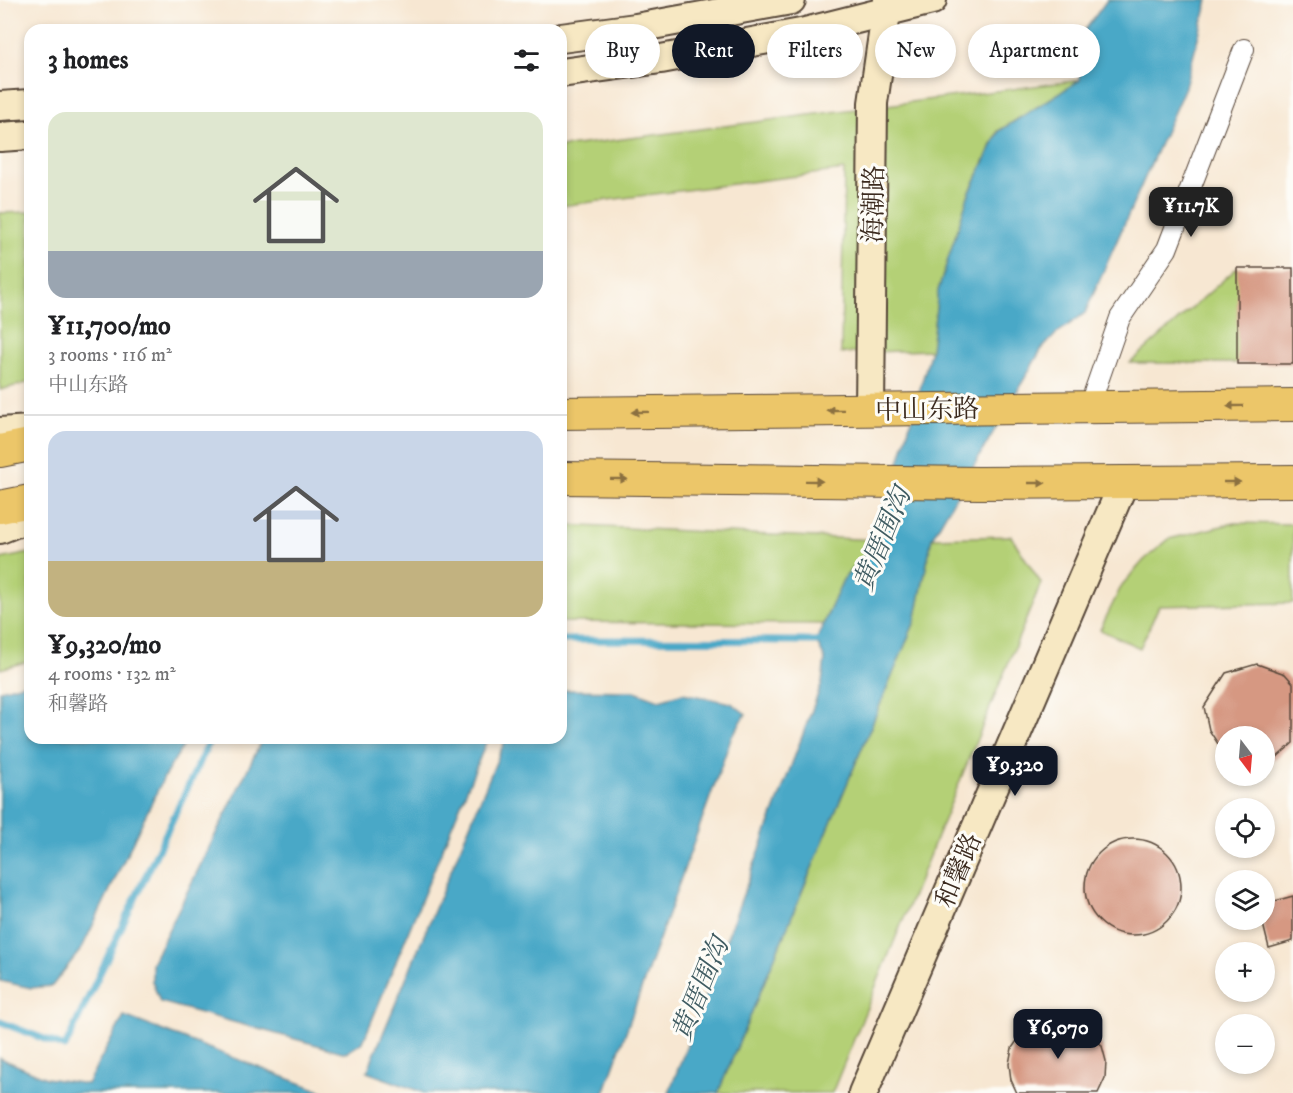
<!DOCTYPE html>
<html lang="en">
<head>
<meta charset="utf-8">
<style>
  :root { --surface:#fff; --page:#f6f6f6; --text:#202124; --muted:#757577; --line:#e0e0e0; --accent:#111827 }
  body { margin:0; font-family:"IM FELL DW Pica","Noto Serif SC",serif; background:var(--page); color:var(--text); height:100vh; display:flex; flex-direction:column; font-size:22px; white-space:nowrap }
  * { box-sizing:border-box; margin:0 }
  p { font-size:20px; color:var(--muted) }
  .icon { flex:none; width:33px; height:33px; fill:none; stroke:currentColor; stroke-width:2; stroke-linecap:round; stroke-linejoin:round }
  .map { position:relative; flex:1; overflow:hidden }
  .side { position:absolute; left:24px; top:24px; width:543px; height:720px; display:flex; flex-direction:column; background:var(--surface); border-radius:18px; box-shadow:0 3px 9px #0003 }
  .side>* { flex:none }
  .top-card { position:absolute; left:585px; top:24px; width:570px; height:54px; display:flex; gap:12px }
  .needle { width:39px; rotate:164deg }
  .buttons { position:absolute; left:1215px; top:726px; display:grid; gap:12px }
  .buttons a { display:grid; place-items:center; width:60px; height:60px; border-radius:50%; background:var(--surface); box-shadow:0 3px 9px #0003; font-size:30px }
  .price { position:absolute; translate:-50% -51px; padding:0 14px; border-radius:12px; background:var(--accent); color:#fff; font-size:20px; line-height:39px; filter:drop-shadow(0 2px 3px #0008) }
  .price::after { content:''; position:absolute; left:50%; top:36px; width:18px; height:14px; margin-left:-9px; background:inherit; clip-path:polygon(0 0,100% 0,50% 100%) }
  .price.active { background:#222; color:#fff }
  ul { padding:0; list-style:none }
  li { display:grid; align-content:center; gap:12px; height:318px; padding:0 24px }
  li+li { border-top:2px solid var(--line) }
  li span { display:grid; place-items:center; height:186px; border-radius:18px; color:#555 }
  li>.icon { margin-inline-start:auto }
  span .icon { width:108px; height:108px; fill:#fffc; stroke-width:1 }
  li b { font-size:26px }
  h2 { display:flex; justify-content:space-between; align-items:center; height:72px; padding:0 24px; font-size:26px }
  .chip { padding:0 21px; border-radius:27px; background:var(--surface); box-shadow:0 3px 9px #0003; font-size:21px; line-height:54px }
  .chip.active { background:var(--accent); color:#fff }
  .map>svg:first-child { display:block }
</style>
</head>
<body>
<div class="map">
<svg width="1293" height="1093" viewBox="0 0 1293 1093">
  <rect width="100%" height="100%" fill="#fdfcf7"/>
  <filter id="ink" filterUnits="userSpaceOnUse"><feTurbulence type="fractalNoise" baseFrequency=".0167" numOctaves="2"/><feDisplacementMap in="SourceGraphic" scale="12" xChannelSelector="R" yChannelSelector="G"/><feConvolveMatrix kernelMatrix="1 2 1 2 8 2 1 2 1" color-interpolation-filters="sRGB"/></filter>
  <filter id="wash" filterUnits="userSpaceOnUse"><feTurbulence type="fractalNoise" baseFrequency=".008" numOctaves="4" result="noise"/><feDisplacementMap in="SourceGraphic" scale="24" xChannelSelector="R" yChannelSelector="G"/><feGaussianBlur stdDeviation="1.35" result="paint"/><feColorMatrix in="noise" values="0 0 0 0 0 0 0 0 0 0 0 0 0 0 0 0 0 1.4 0 .05"/><feComposite in="paint" operator="in"/></filter>
  <g filter="url(#wash)">
    <rect width="100%" height="100%" fill="#f7e7d2"/>
    <g fill="#b4d076" stroke="#787d4a" stroke-width="1.5">
      <path d="M1081,80L998,131L968,196L938,291L931,350L841,353L844,170L561,206V147Z"/>
      <path d="M30,212V382L0,390V213Z"/>
      <path d="M1237,268L1293,363H1130Z"/>
      <path d="M1234,523L1293,524V603L1159,606L1140,648L1100,630L1122,585L1144,560L1169,539Z"/>
      <path d="M561,525L877,540L843,580L823,624L561,622Z"/>
      <path d="M1011,536L1041,583L832,1093H718L915,621L932,538Z"/>
      <path d="M30,553V661L0,669V559Z"/>
    </g>
    <g fill="#48a8c7" stroke="#426972" stroke-width="1.5">
      <path d="M1107,0H1208L1185,87L1085,313L1056,334L1041,350L932,538L915,621L718,1093H669L822,683L825,659L816,641L843,580L877,540L931,350L938,291L968,196L999,131L1080,80L1077,41Z"/>
      <path d="M30,682V738H188L164,777L82,948L52,986L31,988L0,981V690Z"/>
      <path d="M561,690L635,691L659,700L683,693L731,703L746,714L732,736L604,1093H424L367,1072L506,738H561Z"/>
      <path d="M263,738H488L363,1042L346,1053L160,1002L152,981V963Z"/>
      <path d="M124,1016L326,1093H0V1058L46,1078L87,1084Z"/>
    </g>
    <g fill="none" stroke-linecap="round" stroke-linejoin="round">
      <g stroke="#48a8c7" stroke-width="7">
        <path d="M561,640L816,641"/>
        <path d="M0,1022L65,1047L211,738"/>
      </g>
    </g>
    <g id="blocks">
      <g fill="#d69882">
        <rect x="1237" y="268" width="56" height="96"/>
        <path d="M1257,664L1285,674L1293,683V743L1275,759L1264,760V736H1226V750L1220,747L1209,730L1204,707L1226,673Z"/>
        <circle cx="1133" cy="887" r="48"/>
        <path d="M1293,896V941L1269,948L1262,920H1264V904Z"/>
        <path d="M1048,1019H1064L1079,1023L1092,1033L1102,1046L1106,1061L1105,1078L1098,1093H1017L1011,1080L1009,1064L1012,1048L1021,1035L1033,1025Z"/>
      </g>
    </g>
  </g>
  <g filter="url(#ink)">
    <use href="#blocks" fill-opacity="0" stroke="#574639" stroke-width="1.5"/>
    <g fill="none" stroke-linecap="round" stroke-linejoin="round">
      <g stroke="#574639" stroke-width="22">
        <path id="street" d="M1089,407L1120,318L1167,249L1244,49"/>
      </g>
      <g stroke="#574639" stroke-width="32">
        <g id="secondary">
          <path d="M561,38L636,28L791,0"/>
          <path d="M561,73L661,59L801,33L932,0"/>
          <path d="M0,106L30,104"/>
          <path d="M0,137L30,135"/>
          <path d="M870,410L873,103L888,0"/>
          <path d="M0,432L30,430"/>
          <path d="M0,529L30,517"/>
          <path d="M863,1093L1124,482"/>
        </g>
      </g>
      <g stroke="#574639" stroke-width="34">
        <g id="primary">
          <path d="M561,413L1293,405"/>
          <path d="M0,451L30,445"/>
          <path d="M561,478L979,483L1293,481"/>
          <path d="M0,507L30,501"/>
        </g>
      </g>
      <use href="#street" stroke="#fff" stroke-width="20"/>
      <use href="#secondary" stroke="#f7e8c3" stroke-width="28"/>
      <use href="#primary" stroke="#ecc669" stroke-width="32"/>
    </g>
    <defs><path id="oneway-solid" d="M-6-.8H1V-3.2L6.5 0L1 3.2V.8H-6Z" transform="scale(1.5)"/></defs>
    <g fill="#8b7040">
      <use href="#oneway-solid" transform="translate(1235 406) rotate(179)"/>
      <use href="#oneway-solid" transform="translate(835 410) rotate(179)"/>
      <use href="#oneway-solid" transform="translate(640 412) rotate(179)"/>
      <use href="#oneway-solid" transform="translate(619 479) rotate(1)"/>
      <use href="#oneway-solid" transform="translate(814 481) rotate(1)"/>
      <use href="#oneway-solid" transform="translate(1232 482)"/>
      <use href="#oneway-solid" transform="translate(1037 483)"/>
    </g>
  </g>
  <g text-anchor="middle" stroke-width="6" stroke-linejoin="round" paint-order="stroke">
    <g font-size="26" fill="#3b2a1e" stroke="#fdfcf7">
      <text transform="translate(873 204) rotate(-89)" y="9">海潮路</text>
      <text transform="translate(927 409) rotate(-1)" y="9">中山东路</text>
      <text transform="translate(958 870) rotate(-67)" y="9">和馨路</text>
    </g>
    <g font-size="27" font-style="italic" fill="#405c62" stroke="#fdfcf7">
      <text transform="translate(882 539) rotate(-68)" y="9">黄厝围沟</text>
      <text transform="translate(700 989) rotate(-68)" y="9">黄厝围沟</text>
    </g>
  </g>
</svg>
<div class="buttons">
<a><svg class="needle" viewBox="-14 -14 28 28"><path d="M0-13l5 13h-10z" fill="#e53935"/><path d="M0 13l5-13h-10z" fill="#757577"/></svg></a>
<a><svg class="icon" aria-label="locate" viewBox="0 0 24 24"><circle cx="12" cy="12" r="6"/><path d="M12 2v4M12 18v4M2 12h4M18 12h4"/></svg></a>
<a><svg class="icon" aria-label="layers" viewBox="0 0 24 24"><path d="M12 4l9 5-9 5-9-5zM3 14l9 5 9-5"/></svg></a>
<a>+</a>
<a>−</a>
</div>
<b class="price active" style="left:1191px;top:238px">¥11.7K</b>
<b class="price" style="left:1015px;top:797px">¥9,320</b>
<b class="price" style="left:1058px;top:1060px">¥6,070</b>
<div class="top-card">
<a class="chip">Buy</a>
<a class="chip active">Rent</a>
<a class="chip">Filters</a>
<a class="chip">New</a>
<a class="chip">Apartment</a>
</div>
<section class="side">
<h2>3 homes<svg class="icon" aria-label="filters" viewBox="0 0 24 24"><path d="M4 7h16M4 17h16"/><circle cx="9" cy="7" r="2"/><circle cx="15" cy="17" r="2"/></svg></h2>
<ul>
<li><span style="background:linear-gradient(#dfe7d0 75%,#9aa5b1 0)"><svg class="icon" aria-label="home" viewBox="0 0 24 24"><path d="M3 11l9-7 9 7M6 9v11h12V9"/></svg></span><div><b>¥11,700/mo</b><p>3 rooms · 116 m²</p><p>中山东路</p></div></li>
<li><span style="background:linear-gradient(#c9d6e8 70%,#c2b280 0)"><svg class="icon" aria-label="home" viewBox="0 0 24 24"><path d="M3 11l9-7 9 7M6 9v11h12V9"/></svg></span><div><b>¥9,320/mo</b><p>4 rooms · 132 m²</p><p>和馨路</p></div></li>
</ul>
</section>
</div>
</body>
</html>
